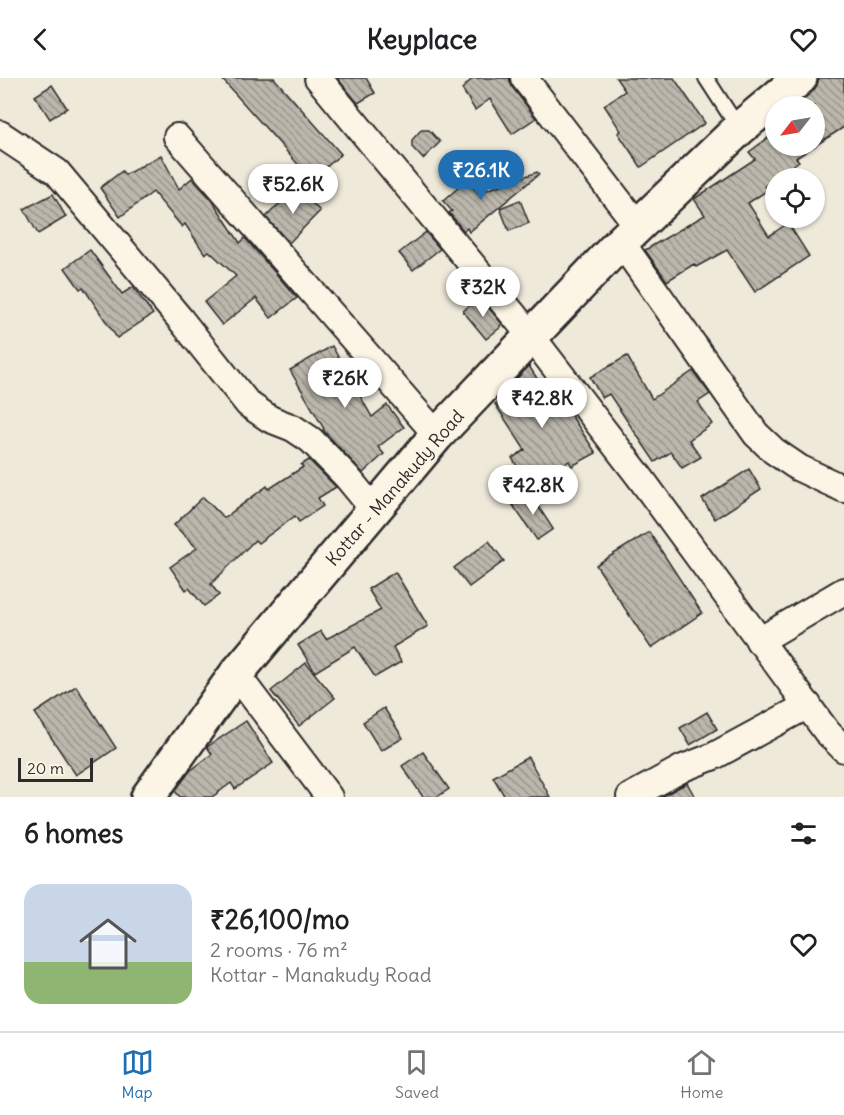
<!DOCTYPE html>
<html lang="en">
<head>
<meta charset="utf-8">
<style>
  :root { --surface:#fff; --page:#f2f2f2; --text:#202124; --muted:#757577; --line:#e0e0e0; --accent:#1f6fb2 }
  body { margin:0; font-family:Delius,sans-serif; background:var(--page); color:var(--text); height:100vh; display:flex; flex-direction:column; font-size:22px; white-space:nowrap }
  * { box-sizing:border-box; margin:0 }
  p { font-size:20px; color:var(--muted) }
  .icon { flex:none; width:33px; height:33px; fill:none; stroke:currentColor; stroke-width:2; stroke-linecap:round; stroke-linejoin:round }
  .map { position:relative; height:719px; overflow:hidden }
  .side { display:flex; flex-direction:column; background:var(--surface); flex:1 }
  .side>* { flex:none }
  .needle { width:39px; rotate:239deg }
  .buttons { position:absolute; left:765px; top:18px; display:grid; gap:12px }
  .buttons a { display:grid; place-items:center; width:60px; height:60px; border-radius:50%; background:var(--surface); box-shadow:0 2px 4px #0004; font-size:30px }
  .scale { position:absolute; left:18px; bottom:15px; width:75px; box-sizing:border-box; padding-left:6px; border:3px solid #2b2b2b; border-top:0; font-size:16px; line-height:21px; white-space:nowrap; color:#2b2b2b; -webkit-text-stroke:4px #fcf5e5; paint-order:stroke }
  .price { position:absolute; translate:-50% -51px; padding:0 14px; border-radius:21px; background:#fff; color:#222; font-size:20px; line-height:39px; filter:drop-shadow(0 2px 3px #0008) }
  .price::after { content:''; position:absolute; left:50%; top:36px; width:18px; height:14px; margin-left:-9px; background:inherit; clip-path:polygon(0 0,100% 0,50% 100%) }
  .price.active { background:var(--accent); color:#fff }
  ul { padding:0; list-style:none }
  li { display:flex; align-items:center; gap:18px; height:150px; padding:0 24px }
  li span { display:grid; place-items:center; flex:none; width:168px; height:120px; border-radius:18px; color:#555 }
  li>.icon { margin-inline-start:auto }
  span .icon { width:72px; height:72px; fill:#fffc; stroke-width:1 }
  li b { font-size:26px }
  h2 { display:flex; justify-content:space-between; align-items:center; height:72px; padding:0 24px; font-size:26px }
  header { display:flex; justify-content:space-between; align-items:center; height:78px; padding:0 24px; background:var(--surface); font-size:27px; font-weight:800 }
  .menu { display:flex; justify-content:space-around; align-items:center; height:84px; border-top:2px solid var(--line); background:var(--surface); font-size:16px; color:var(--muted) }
  .menu a { display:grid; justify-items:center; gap:3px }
  .menu .active { color:var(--accent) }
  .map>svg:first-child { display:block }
</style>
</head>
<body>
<header><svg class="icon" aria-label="back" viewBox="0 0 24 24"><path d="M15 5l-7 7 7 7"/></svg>Keyplace<svg class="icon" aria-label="heart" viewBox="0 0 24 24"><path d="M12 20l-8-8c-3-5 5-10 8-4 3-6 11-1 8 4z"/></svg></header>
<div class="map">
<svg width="844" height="719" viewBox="0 0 844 719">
  <defs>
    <pattern id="building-back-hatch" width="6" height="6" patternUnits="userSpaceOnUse" patternTransform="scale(1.5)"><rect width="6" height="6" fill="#bcb7ac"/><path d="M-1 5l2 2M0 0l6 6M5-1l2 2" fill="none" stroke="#99958c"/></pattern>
  </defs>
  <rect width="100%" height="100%" fill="#efe9da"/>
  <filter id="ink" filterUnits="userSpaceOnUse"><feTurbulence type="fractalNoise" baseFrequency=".0167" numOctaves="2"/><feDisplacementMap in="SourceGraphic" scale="12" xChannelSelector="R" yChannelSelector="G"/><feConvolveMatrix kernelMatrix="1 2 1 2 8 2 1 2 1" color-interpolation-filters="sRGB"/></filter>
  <g filter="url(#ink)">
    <g fill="url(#building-back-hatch)" stroke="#2b2b2b" stroke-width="1.5">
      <path d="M221,0H274L341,76L312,102Z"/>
      <path d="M337,0H366L375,15L358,25Z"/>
      <path d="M473,0H509L512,9L536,40L512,56L490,21L475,32L462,11Z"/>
      <path d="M616,0H674L705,45L641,89L618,55L621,53L604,27L625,13Z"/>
      <path d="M821,0H844V49L796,80L799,83L765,108L768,112L748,125L769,158L788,145L809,178L755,214L727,172L696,189L694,186L667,203L645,172L705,137L694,121L755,81L749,74L776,54V68H814V28H795L812,14L817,7L818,2Z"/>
      <path d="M52,7L67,30L50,41L35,18Z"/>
      <path d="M421,52H429L440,64L423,81L412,69V62Z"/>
      <path d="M161,77L179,111L192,100L212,122L240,165L245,160L297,220L271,240L256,220L222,247L204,224L236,198L209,173L205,176L185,146L182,149L153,114L120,139L100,110L122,93L125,97Z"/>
      <path d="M537,94L539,96L469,154L467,150L464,153L449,135L452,133L443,123L467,102L478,115Z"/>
      <path d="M296,109L320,133L289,165L266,139Z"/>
      <path d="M53,116L66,139L38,156L24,131Z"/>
      <path d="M520,122L529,145L509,153L500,130Z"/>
      <path d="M426,154L440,171L413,192L399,175Z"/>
      <path d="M90,172L122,216L133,209L153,236L117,260L83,209L80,211L65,190Z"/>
      <path d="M480,219L502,246L500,248L501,249L486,261L463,233Z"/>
      <path d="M332,268L372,339L387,327L404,349L378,369L384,376L363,395L323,352L324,351L290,292Z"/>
      <path d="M627,278L652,321L693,293L710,316L698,324L712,346L689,362L701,379L682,390L671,374L655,384L609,316L602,320L590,299Z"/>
      <path d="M529,288L550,321L557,316L559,319L596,375L572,388L569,383L530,408L512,380L525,372L495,326L510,316L507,311Z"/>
      <path d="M309,382L336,409L318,420L323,428L299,444L295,438L258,465L255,462L211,506L219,517L204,528L189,510L186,512L170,489L197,470L174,447L203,419L224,440L267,408L269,411L303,389L301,387Z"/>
      <path d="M749,391L761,411L715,441L702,421Z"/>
      <path d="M529,414L553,451L537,462L512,426Z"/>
      <path d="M649,454L702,535L651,570L596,487Z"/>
      <path d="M489,463L504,483L469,509L454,490Z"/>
      <path d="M395,494L428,548L393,569L401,584L375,599L355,569L315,594L298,567L321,553L326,561L381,532L368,511Z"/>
      <path d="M306,585L335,620L299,648L271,613Z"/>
      <path d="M76,608L116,670L76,697L35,635Z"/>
      <path d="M384,630L403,660L381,673L363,644Z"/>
      <path d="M707,634L717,651L690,667L680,650Z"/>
      <path d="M246,643L273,685L235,711L231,705L212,719H180L175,713L190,693L212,676L207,669Z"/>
      <path d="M423,674L449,711L437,719H423L402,688Z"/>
      <path d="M528,679L550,719H505L493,699Z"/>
      <path d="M687,705L695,719H661Z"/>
    </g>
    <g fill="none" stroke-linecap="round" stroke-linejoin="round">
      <g stroke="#2b2b2b" stroke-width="18">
        <path id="service" d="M706,0L739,51"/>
      </g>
      <g stroke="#2b2b2b" stroke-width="30">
        <g id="minor">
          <path d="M318,0L531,258L639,398L827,654L844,671"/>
          <path d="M524,0L638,148"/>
          <path d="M0,56L57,94L181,242L248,326L270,341L293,350L311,362L347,399L375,433"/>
          <path d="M177,59L437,357"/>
          <path d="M621,164L756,356L774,373L799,390L844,411"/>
          <path d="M759,563L844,513"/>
          <path d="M236,596L329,719"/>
          <path d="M630,719L683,690L714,678L808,627"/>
        </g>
      </g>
      <g stroke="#2b2b2b" stroke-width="38">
        <path id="secondary" d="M148,719L236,596L437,357L621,164L739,51L800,0"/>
      </g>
      <use href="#service" stroke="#fcf5e5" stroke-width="14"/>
      <use href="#minor" stroke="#fcf5e5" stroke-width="26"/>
      <use href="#secondary" stroke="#fcf5e5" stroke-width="33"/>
    </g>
  </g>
  <g text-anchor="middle" stroke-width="5" stroke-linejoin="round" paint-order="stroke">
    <g font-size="18" fill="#2b2b2b" stroke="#fcf5e5">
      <text transform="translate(395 410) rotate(-49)" y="6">Kottar - Manakudy Road</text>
    </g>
  </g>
</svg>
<div class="buttons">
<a><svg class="needle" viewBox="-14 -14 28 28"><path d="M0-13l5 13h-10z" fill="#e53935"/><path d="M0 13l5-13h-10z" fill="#757577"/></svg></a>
<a><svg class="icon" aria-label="locate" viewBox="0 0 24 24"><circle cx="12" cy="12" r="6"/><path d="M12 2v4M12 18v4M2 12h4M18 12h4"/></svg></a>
</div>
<div class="scale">20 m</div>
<b class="price active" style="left:481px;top:123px">₹26.1K</b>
<b class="price" style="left:293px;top:137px">₹52.6K</b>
<b class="price" style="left:483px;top:240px">₹32K</b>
<b class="price" style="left:345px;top:331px">₹26K</b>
<b class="price" style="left:542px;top:351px">₹42.8K</b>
<b class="price" style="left:533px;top:438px">₹42.8K</b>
</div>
<section class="side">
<h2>6 homes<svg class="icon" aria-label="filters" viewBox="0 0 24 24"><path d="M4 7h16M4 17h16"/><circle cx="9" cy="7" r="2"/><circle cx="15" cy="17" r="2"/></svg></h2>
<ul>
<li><span style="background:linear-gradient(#c9d6e8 65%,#8fb573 0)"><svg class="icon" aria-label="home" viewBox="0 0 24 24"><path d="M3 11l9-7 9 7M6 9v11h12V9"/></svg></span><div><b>₹26,100/mo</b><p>2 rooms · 76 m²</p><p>Kottar - Manakudy Road</p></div><svg class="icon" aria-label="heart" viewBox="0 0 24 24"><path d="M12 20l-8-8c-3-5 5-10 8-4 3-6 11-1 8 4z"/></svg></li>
</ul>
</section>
<nav class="menu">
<a class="active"><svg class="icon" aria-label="map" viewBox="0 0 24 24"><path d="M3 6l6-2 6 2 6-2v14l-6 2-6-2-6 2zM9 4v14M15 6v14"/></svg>Map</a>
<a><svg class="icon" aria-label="saved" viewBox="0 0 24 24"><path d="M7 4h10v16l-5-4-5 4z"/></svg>Saved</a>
<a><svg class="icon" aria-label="home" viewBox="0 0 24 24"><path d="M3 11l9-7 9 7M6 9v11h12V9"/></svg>Home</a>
</nav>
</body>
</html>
